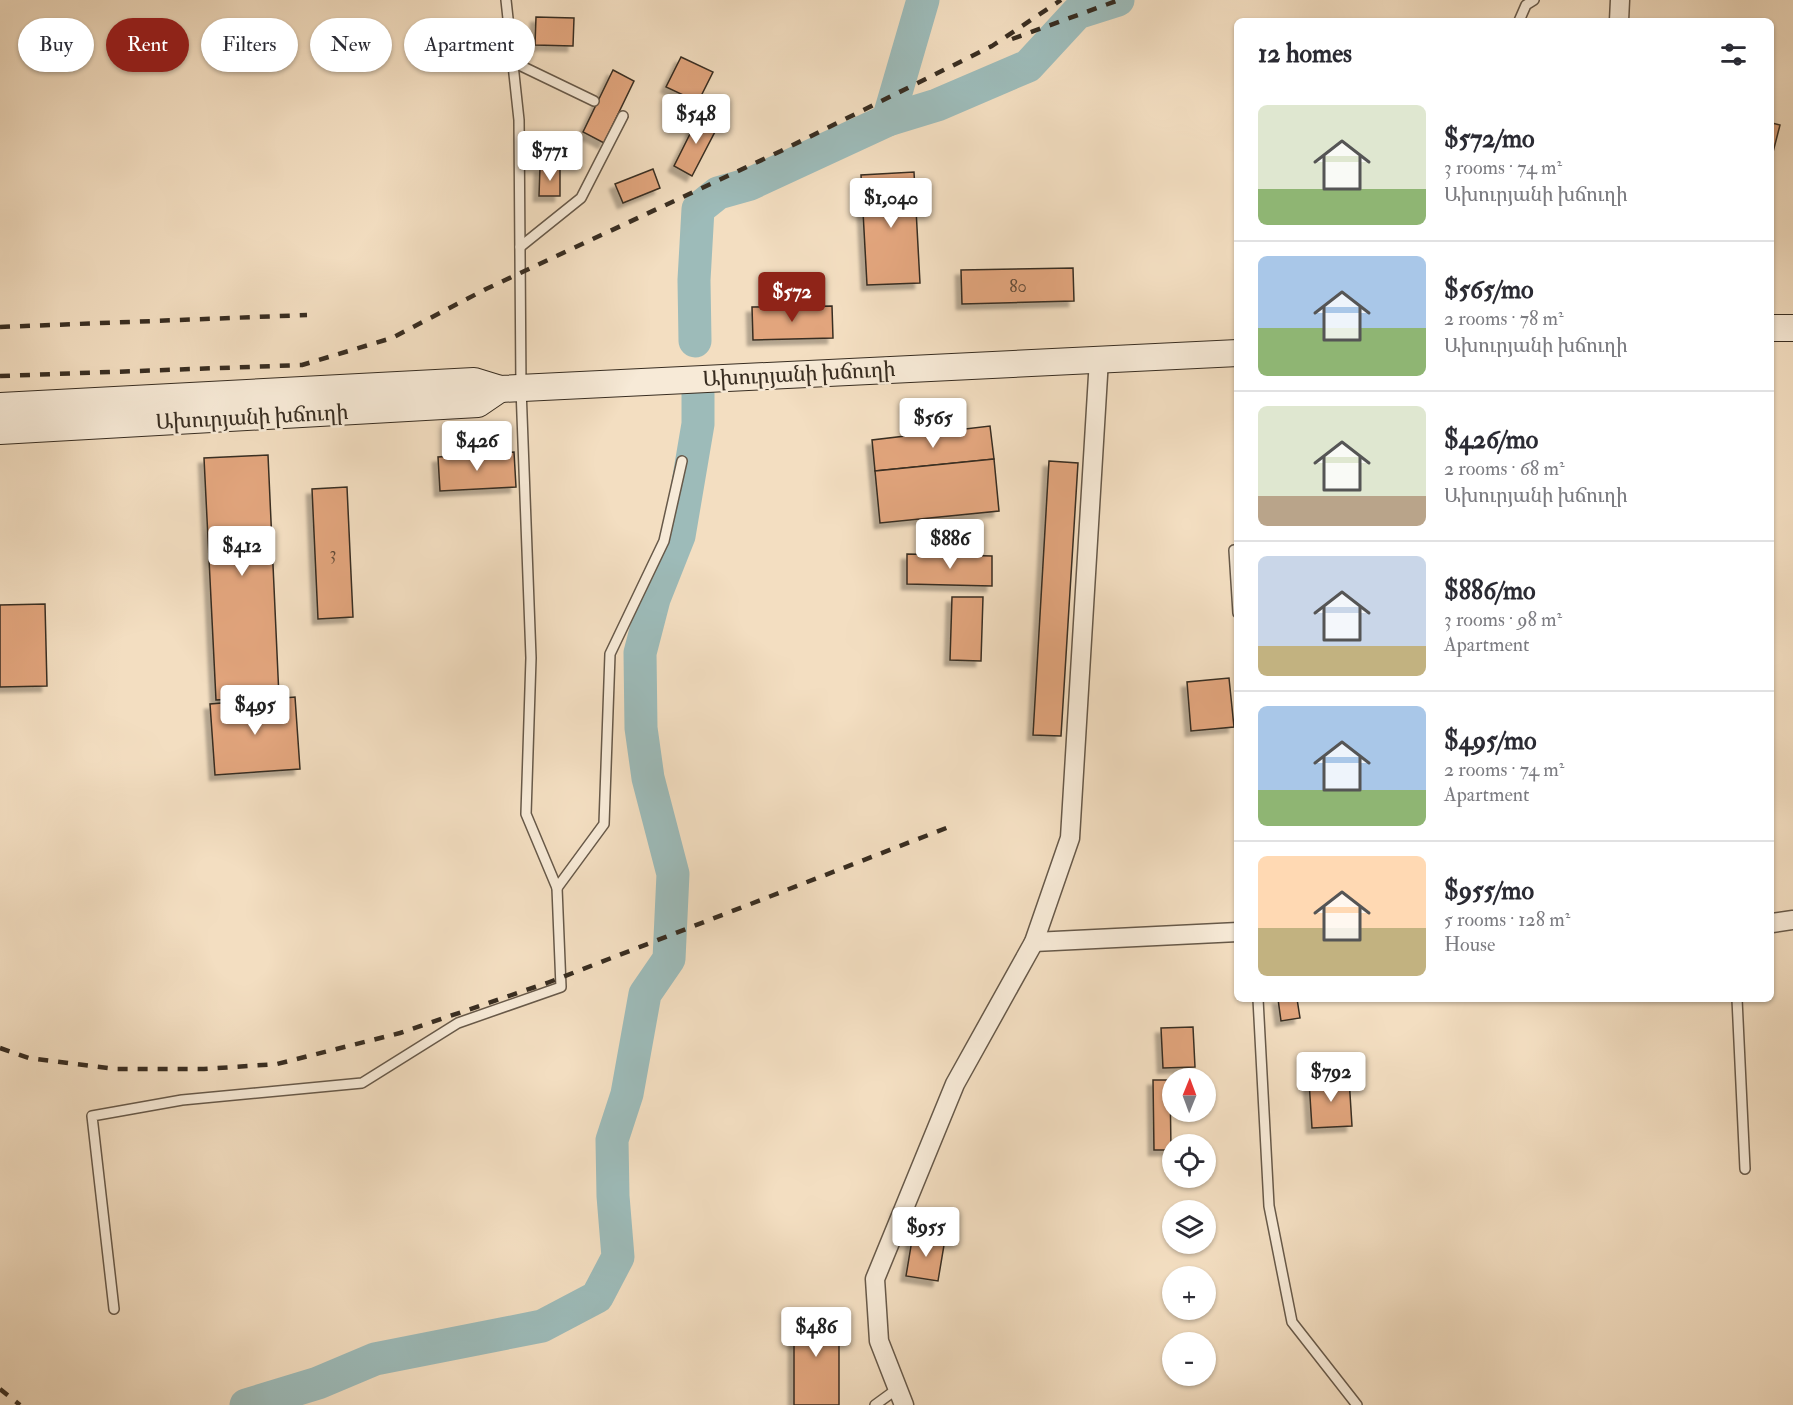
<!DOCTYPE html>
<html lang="en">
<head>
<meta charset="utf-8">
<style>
  :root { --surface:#fff; --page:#f7f7f7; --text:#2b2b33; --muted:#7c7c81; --line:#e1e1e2; --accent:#8f2418 }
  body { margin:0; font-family:"IM FELL Double Pica","Noto Serif Armenian",serif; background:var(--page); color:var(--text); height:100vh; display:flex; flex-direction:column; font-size:22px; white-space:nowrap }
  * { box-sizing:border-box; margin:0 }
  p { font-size:20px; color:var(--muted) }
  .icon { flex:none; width:33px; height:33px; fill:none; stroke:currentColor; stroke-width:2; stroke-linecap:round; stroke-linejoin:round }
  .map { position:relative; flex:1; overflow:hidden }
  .side { position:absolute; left:1234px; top:18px; width:540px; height:984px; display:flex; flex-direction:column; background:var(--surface); border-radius:9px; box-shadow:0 2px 4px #0004 }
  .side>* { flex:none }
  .guide { position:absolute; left:18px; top:18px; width:570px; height:54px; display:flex; gap:12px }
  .needle { width:39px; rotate:1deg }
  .controls { position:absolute; left:1162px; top:1068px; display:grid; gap:12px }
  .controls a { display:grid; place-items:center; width:54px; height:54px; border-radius:50%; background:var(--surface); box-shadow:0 2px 4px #0004; font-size:30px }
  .price { position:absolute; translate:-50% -51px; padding:0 14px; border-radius:6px; background:#fff; color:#222; font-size:20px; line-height:39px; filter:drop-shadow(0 2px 3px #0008) }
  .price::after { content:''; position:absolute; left:50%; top:36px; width:18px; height:14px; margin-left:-9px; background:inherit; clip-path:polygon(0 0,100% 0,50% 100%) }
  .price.current { background:var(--accent); color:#fff }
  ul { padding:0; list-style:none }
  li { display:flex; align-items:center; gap:18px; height:150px; padding:0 24px }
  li+li { border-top:2px solid var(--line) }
  li span { display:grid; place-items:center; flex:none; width:168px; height:120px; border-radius:9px; color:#555 }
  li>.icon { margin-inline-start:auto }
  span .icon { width:72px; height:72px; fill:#fffc; stroke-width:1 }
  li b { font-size:26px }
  h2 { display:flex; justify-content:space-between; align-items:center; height:72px; padding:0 24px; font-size:26px }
  .chip { padding:0 21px; border-radius:27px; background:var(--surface); box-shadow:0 2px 4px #0004; font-size:21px; line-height:54px }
  .chip.current { background:var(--accent); color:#fff }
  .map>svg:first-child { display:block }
</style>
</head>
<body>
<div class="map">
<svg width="1793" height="1405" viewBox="0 0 1793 1405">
  <defs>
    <filter id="shadow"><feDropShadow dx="-5.5" dy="5.5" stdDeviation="1.5" flood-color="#0004"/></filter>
  </defs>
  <rect width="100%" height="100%" fill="#f3dec1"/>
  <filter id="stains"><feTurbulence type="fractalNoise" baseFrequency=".00333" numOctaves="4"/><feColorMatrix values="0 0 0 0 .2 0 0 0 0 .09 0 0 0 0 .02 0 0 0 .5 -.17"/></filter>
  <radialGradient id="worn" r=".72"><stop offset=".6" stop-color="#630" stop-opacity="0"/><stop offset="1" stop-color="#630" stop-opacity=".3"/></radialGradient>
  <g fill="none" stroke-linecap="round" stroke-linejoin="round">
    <g stroke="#9dbbb9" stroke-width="33">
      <path d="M888,120L923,0"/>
      <path d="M695,341L694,280L698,209L718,193L750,184L888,120L937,105L1028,66L1077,13L1118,0"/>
      <path d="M246,1405L318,1383L375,1359L542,1326L597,1297L618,1257L613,1196L612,1140L627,1094L645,994L669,959L673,874L648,778L641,728L640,653L654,599L679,536L698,424V394"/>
    </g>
  </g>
  <g fill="#e2a57d" stroke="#382d21" stroke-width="1.5" filter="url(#shadow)">
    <path d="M536,17L574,18L573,46L535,45Z"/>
    <path d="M681,57L713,72L698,102L666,87Z"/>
    <path d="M613,70L634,81L604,143L583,132Z"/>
    <path d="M700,114L719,124L692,176L674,166Z"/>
    <path d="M1772,123L1780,125L1772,156Z"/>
    <path d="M540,167H560V196H539Z"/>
    <path d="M653,169L660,188L623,203L615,184Z"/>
    <path d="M914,172L920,283L867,285L861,175Z"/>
    <path d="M1073,268L1074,301L962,304L961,270Z"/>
    <path d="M832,306L833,338L753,340L752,307Z"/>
    <path d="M990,426L994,459L875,471L872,440Z"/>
    <path d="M514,452L516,487L440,491L438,457Z"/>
    <path d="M268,455L279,697L216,700L204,458Z"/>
    <path d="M994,459L999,511L880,523L875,471Z"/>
    <path d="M1049,461L1078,463L1061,736L1033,735Z"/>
    <path d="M347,487L353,617L318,619L312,489Z"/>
    <path d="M907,554L992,556V586L907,584Z"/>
    <path d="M952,597H983L981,661L950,660Z"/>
    <path d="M45,604L47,686L0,687V605Z"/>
    <path d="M1229,678L1234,727L1191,731L1187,682Z"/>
    <path d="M295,697L300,769L215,775L210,704Z"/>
    <path d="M1278,999H1297L1300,1018L1281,1021Z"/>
    <path d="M1193,1027L1195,1067L1163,1068L1161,1028Z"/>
    <path d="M1349,1078L1352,1126L1312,1128L1309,1081Z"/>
    <path d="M1153,1080H1170L1171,1150H1154Z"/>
    <path d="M913,1234L945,1239L938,1281L906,1276Z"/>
    <rect x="794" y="1312" width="45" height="93"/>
  </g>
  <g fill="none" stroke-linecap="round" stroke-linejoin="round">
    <g stroke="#675949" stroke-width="12">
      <g id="lane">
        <path d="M1519,21L1526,5L1534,0"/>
        <path d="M513,62L594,101"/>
        <path d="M520,247L581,198L623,116"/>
        <path d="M1234,550L1238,613"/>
        <path d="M557,888L604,824L610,654L664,541L682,461"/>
        <path d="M1258,999L1269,1206L1292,1322L1357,1405"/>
        <path d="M1737,999L1745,1169"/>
        <path d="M114,1309L92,1116L182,1100L362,1083L458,1023L561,987L557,888L526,814L531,658L521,388L519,120L506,0"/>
        <path d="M875,1405L897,1389"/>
      </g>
    </g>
    <g stroke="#675949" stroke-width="21">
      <g id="street">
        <path d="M1619,21L1620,0"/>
        <path d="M1772,923L1793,920"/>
        <path d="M1034,942L1238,932"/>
        <path d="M904,1405L879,1341L875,1279L955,1084L1034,942L1070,838L1099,359"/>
      </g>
    </g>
    <g stroke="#382d21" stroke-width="28">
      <g id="secondary">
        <path d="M1772,328H1793"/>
        <path d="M0,406L474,381L500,389L1238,353"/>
        <path d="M0,431L478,404L500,389"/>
      </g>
    </g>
    <use href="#lane" stroke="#f7ead7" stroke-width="9"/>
    <use href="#street" stroke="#f7ead7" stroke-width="18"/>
    <use href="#secondary" stroke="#f7ead7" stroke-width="26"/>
    <g stroke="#382d21" stroke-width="4.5" stroke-dasharray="10 10" stroke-linecap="butt">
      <path d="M1012,39L1119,0"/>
      <path d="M0,327L307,315"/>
      <path d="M0,376L302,365L392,338L486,289L781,151L992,46L1061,0"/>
      <path d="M0,1048L29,1058L116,1069H204L277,1064L400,1033L547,983L954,825"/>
      <path d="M0,1389L20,1405"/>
    </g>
  </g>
  <g text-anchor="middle" stroke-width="5" stroke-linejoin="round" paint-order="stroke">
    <g font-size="18" fill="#624b38">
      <text x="1018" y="292">80</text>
      <text x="333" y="559">3</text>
    </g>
    <g font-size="21" fill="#382d21" stroke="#f7ead7">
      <text transform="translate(799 374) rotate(-3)" y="7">Ախուրյանի խճուղի</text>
      <text transform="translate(252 417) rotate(-3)" y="7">Ախուրյանի խճուղի</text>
    </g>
  </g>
  <rect width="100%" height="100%" filter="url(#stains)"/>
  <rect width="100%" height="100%" fill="url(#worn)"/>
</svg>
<div class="controls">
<a><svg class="needle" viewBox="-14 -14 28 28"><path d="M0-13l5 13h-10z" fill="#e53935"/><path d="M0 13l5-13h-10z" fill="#7c7c81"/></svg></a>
<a><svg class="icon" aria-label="locate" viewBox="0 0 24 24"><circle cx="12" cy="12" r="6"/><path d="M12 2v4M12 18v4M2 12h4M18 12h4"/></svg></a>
<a><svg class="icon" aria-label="layers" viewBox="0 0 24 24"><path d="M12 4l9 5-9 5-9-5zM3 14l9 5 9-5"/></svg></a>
<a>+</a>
<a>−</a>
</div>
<b class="price" style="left:696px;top:145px">$548</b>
<b class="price" style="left:550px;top:182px">$771</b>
<b class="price" style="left:891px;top:229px">$1,040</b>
<b class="price current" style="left:792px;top:323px">$572</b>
<b class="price" style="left:933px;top:449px">$565</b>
<b class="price" style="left:477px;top:472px">$426</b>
<b class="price" style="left:950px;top:570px">$886</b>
<b class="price" style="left:242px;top:577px">$412</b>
<b class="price" style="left:255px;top:736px">$495</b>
<b class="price" style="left:1331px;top:1103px">$792</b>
<b class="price" style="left:926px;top:1258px">$955</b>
<b class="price" style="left:816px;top:1358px">$486</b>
<div class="guide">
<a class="chip">Buy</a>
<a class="chip current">Rent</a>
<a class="chip">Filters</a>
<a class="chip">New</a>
<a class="chip">Apartment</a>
</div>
<section class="side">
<h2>12 homes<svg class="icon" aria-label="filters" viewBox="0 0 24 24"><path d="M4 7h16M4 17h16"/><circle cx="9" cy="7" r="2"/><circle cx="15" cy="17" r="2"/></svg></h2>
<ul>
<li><span style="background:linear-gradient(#dfe7d0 70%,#8fb573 0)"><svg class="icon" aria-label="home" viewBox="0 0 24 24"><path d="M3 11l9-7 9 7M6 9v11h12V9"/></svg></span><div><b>$572/mo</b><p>3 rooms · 74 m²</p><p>Ախուրյանի խճուղի</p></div></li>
<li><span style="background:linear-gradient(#a9c7e8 60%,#8fb573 0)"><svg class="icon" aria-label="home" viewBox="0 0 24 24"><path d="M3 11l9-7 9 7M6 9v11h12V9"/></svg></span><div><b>$565/mo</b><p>2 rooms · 78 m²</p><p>Ախուրյանի խճուղի</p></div></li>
<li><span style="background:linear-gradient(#dfe7d0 75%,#b9a48a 0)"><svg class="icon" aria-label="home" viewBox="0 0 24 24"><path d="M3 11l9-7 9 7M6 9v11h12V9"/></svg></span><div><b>$426/mo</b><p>2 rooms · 68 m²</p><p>Ախուրյանի խճուղի</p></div></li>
<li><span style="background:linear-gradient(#c9d6e8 75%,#c2b280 0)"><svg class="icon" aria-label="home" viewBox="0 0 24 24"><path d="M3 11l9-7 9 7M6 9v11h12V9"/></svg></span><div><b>$886/mo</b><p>3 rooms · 98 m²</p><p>Apartment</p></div></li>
<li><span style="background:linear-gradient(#a9c7e8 70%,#8fb573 0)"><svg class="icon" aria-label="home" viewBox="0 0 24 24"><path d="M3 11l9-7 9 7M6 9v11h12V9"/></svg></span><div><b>$495/mo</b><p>2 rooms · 74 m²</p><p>Apartment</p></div></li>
<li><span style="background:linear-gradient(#ffd9b3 60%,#c2b280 0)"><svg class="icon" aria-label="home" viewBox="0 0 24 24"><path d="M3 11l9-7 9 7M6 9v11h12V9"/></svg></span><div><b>$955/mo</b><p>5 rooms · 128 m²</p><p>House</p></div></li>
</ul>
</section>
</div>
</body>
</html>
